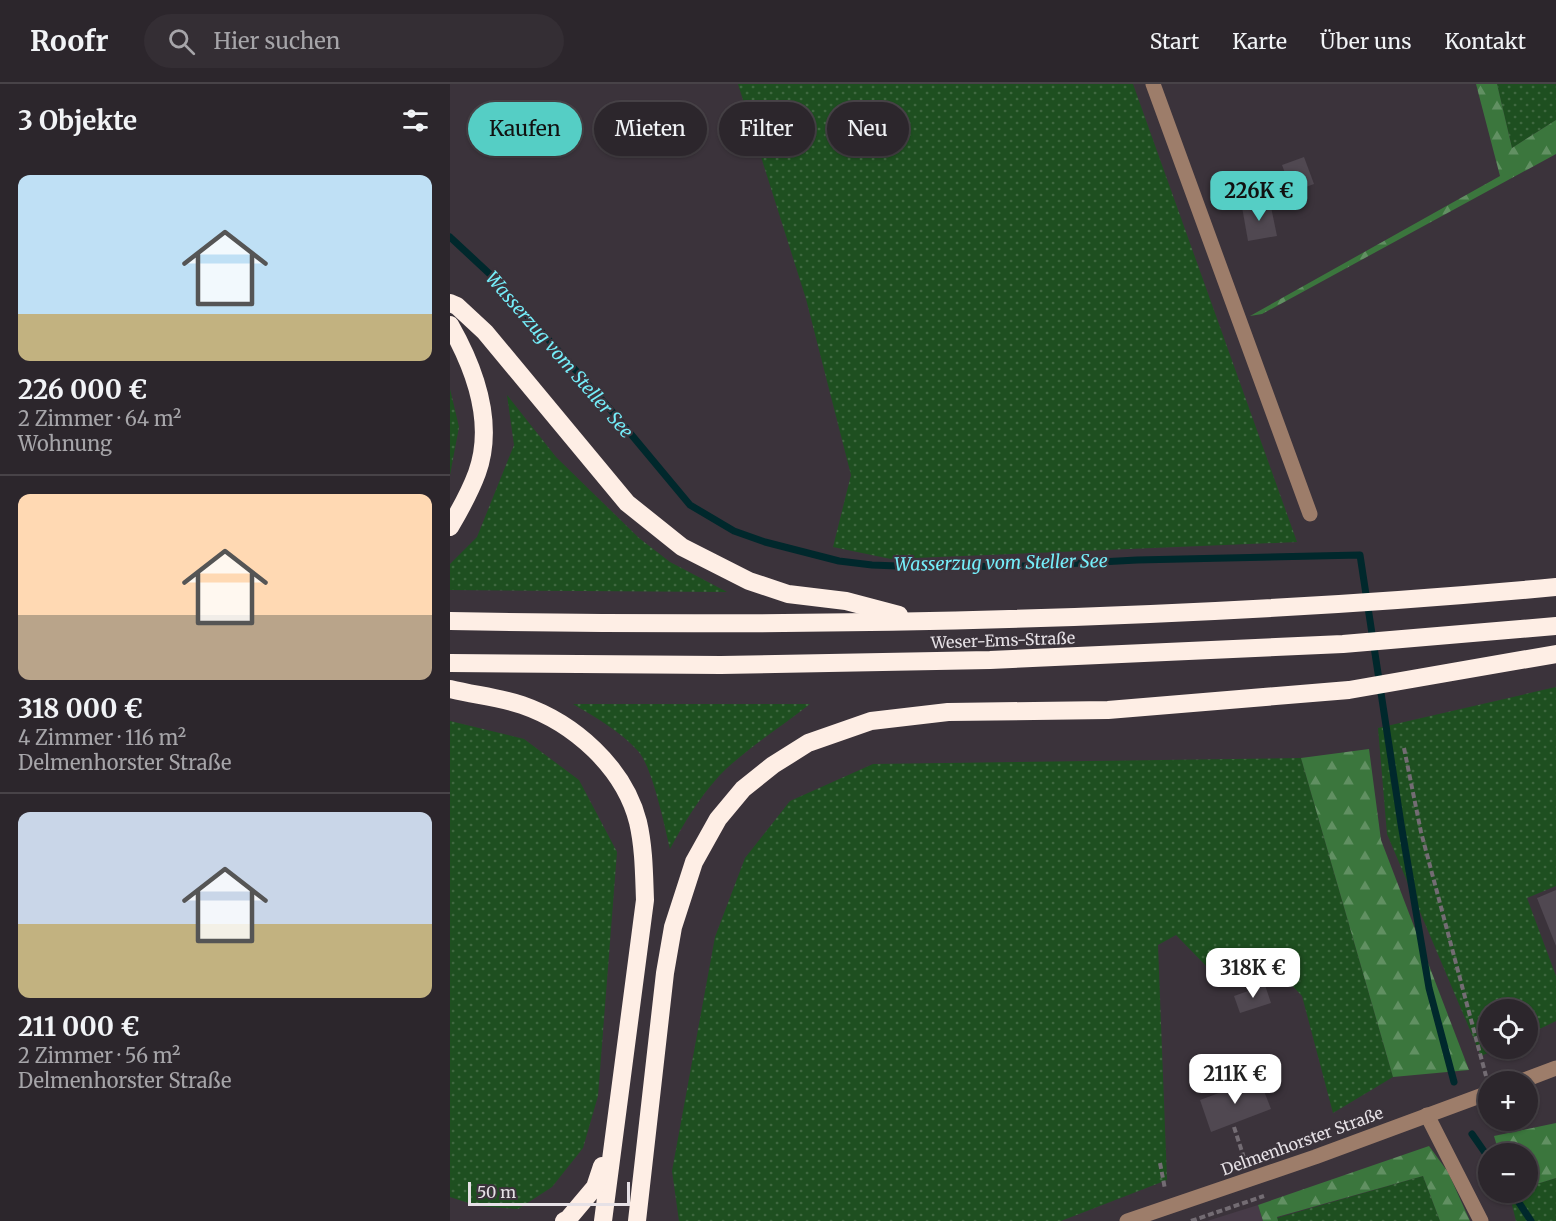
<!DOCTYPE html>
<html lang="de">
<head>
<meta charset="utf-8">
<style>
  :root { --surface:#2c262c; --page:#342e34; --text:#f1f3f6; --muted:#a6a5a9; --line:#484348; --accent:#55cec5 }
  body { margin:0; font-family:Merriweather,serif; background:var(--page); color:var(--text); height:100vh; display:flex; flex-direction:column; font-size:22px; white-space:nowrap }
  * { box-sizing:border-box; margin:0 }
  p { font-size:20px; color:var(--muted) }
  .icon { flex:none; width:33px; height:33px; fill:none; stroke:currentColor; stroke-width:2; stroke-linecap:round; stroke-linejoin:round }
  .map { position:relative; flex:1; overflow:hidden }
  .drawer { display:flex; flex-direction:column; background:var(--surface); width:450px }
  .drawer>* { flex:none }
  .top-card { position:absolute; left:18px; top:18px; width:570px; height:54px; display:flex; gap:12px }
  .buttons { position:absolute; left:1028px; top:915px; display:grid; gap:12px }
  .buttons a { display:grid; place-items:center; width:60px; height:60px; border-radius:50%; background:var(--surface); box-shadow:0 2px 4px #0004,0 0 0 2px var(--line); font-size:30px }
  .scale { position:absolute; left:18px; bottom:15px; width:162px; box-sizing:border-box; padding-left:6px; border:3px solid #e6e1e6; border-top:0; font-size:16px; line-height:21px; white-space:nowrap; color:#e6e1e6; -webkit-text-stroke:4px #3b333b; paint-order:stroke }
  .price { position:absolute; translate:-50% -51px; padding:0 14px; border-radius:12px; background:#fff; color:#222; font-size:20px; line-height:39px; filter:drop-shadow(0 2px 3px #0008) }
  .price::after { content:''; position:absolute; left:50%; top:36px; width:18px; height:14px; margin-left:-9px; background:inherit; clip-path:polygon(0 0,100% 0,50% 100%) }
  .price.current { background:var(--accent); color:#111 }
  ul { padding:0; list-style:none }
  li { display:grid; align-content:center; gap:12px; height:318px; padding:0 18px }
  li+li { border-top:2px solid var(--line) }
  li span { display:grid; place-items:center; height:186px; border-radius:12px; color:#555 }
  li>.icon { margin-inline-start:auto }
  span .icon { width:108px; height:108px; fill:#fffc; stroke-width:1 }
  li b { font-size:26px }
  h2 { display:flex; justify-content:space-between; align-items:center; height:72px; padding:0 18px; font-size:26px }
  .chip { padding:0 21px; border-radius:27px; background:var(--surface); box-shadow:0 2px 4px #0004,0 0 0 2px var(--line); font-size:21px; line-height:54px }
  .chip.current { background:var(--accent); color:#111 }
  header { display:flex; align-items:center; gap:36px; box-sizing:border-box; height:84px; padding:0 30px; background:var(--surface); border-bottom:2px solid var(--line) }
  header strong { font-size:28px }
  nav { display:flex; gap:33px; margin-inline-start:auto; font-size:21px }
  .search { width:420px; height:54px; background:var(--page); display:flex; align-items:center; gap:15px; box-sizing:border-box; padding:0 21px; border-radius:33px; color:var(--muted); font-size:22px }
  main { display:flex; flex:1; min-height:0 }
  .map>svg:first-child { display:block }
</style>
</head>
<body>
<header>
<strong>Roofr</strong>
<div class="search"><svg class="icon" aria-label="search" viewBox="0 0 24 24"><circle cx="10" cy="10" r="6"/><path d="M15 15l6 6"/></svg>Hier suchen</div>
<nav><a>Start</a><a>Karte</a><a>Über uns</a><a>Kontakt</a></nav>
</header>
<main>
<section class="drawer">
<h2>3 Objekte<svg class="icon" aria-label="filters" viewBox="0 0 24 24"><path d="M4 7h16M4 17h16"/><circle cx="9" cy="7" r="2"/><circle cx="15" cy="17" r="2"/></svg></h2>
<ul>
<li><span style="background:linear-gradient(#bfe0f5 75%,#c2b280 0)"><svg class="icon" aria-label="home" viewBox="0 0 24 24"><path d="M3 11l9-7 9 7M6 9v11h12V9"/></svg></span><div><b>226 000 €</b><p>2 Zimmer · 64 m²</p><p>Wohnung</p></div></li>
<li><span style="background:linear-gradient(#ffd9b3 65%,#b9a48a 0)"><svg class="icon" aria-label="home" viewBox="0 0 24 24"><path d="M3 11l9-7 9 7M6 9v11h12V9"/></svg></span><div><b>318 000 €</b><p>4 Zimmer · 116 m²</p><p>Delmenhorster Straße</p></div></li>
<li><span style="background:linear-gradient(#c9d6e8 60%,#c2b280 0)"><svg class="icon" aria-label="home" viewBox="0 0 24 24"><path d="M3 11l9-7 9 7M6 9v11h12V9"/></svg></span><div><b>211 000 €</b><p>2 Zimmer · 56 m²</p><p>Delmenhorster Straße</p></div></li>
</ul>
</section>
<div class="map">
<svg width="1106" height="1137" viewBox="0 0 1106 1137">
  <defs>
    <pattern id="grass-dots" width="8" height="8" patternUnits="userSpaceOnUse" patternTransform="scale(1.5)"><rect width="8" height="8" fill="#1e4f20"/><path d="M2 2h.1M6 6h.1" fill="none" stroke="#3f6840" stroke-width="1.8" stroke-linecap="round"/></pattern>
    <pattern id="forest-firs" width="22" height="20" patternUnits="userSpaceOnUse" patternTransform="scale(1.5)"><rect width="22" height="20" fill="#3b763d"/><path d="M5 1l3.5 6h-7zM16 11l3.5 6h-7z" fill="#619062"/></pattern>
  </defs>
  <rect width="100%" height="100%" fill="#3b333b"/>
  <path fill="#473b48" d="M808,1121L813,1137H757Z"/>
  <g fill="url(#grass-dots)">
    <path d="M288,0H683L847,458L441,475L383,463L401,391L356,215Z"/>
    <path d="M1047,0H1106V36L1062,64Z"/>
    <path d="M0,305L9,343L0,391Z"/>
    <path d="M57,311L106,373L189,454L220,478L277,508L0,506V480L27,453L64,361Z"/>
    <path d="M1106,603V802L1077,814L1106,892V937L1077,951V926H1038V964L1047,965L1031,972L937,750L928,644Z"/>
    <path d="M123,620H360C330,644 295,665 269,692C249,714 234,739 220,765C215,743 202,682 188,667C170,647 145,633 123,620Z"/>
    <path d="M0,637L74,655L129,696L167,768L148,1012L133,1064L102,1103L68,1125L28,1122L0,1113Z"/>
    <path d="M851,674L943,993L883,1029L852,912L835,894L811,886H760L726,851L708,861L717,1096L611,1137H229L222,1087L265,853L295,774L340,717L423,680Z"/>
    <path d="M973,1092L990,1137H828L827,1134Z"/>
    <path d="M1106,1094V1137H1066L1059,1109L1077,1108V1103Z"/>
  </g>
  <g fill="url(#forest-firs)">
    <path d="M1026,0H1047L1062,64L1106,36V70L812,230L800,232L1050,92Z"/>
    <path d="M919,665L931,756L1019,986L943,993L851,674Z"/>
    <path d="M1106,1039V1094L1077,1103V1070L1049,1069L1044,1052Z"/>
    <path d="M979,1062L998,1088L1020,1137H990L973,1092L827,1133L828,1137H813L808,1121Z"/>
  </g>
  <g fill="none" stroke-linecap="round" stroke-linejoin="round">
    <g stroke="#00282c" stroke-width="7">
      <path d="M0,153L43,193L160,325L240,421L284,447L315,458L389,477L422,481L473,483L576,482L687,476L910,471L951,740L979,904L1004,998"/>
      <path d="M1022,1050L1038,1073"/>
      <path d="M1062,1108L1081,1137"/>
    </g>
  </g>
  <g fill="#504851">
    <path d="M854,73L864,100L842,108L832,81Z"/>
    <path d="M820,118L827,152L798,157L792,123Z"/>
    <path d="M1106,806V862L1087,814Z"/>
    <path d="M815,901L821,919L790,929L784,912Z"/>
    <path d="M809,994L821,1025L761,1048L750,1016Z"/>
  </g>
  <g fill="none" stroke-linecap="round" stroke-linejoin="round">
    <g stroke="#736c73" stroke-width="4" stroke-dasharray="6 3" stroke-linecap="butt">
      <path d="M954,664L971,748L1036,992"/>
      <path d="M784,1043L796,1080"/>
      <path d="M710,1079L715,1105"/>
      <path d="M741,1137L814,1112"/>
    </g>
    <g stroke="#9d7d6a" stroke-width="15">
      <path d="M703,0L860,430"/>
      <path d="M1069,998L1106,984"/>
      <path d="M977,1031L1031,1137"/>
      <path d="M677,1137L865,1073L1038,1009"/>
    </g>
    <g stroke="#feeee5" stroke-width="18">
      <path d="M0,219L7,222L35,248L177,419L232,463L299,497L338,510L396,517L449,531"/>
      <path d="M0,241C25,285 45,339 27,389C20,408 10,426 0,443"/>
      <path d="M0,537C369,544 739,537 1106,503"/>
      <path d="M0,579L271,581L540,576L893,560L1106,542"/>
      <path d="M0,605C24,611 48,613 72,621C124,639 174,683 188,738C194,764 194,790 195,816L153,1137"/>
      <path d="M114,1137L118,1135L145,1103L152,1082"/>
      <path d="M187,1137L215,889L223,843L244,778L268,735L293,705L323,681L358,659L421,637L498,628L658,626L899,606L1106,570"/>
    </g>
  </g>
  <g text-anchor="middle" stroke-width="4.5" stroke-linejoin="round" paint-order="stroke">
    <g font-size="16" fill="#e6e1e6" stroke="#3b333b">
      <text transform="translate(553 556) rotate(-2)" y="6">Weser-Ems-Straße</text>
      <text transform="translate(852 1057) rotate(-20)" y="6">Delmenhorster Straße</text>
    </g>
    <g font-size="18" font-style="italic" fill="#75eefa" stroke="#3b333b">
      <text transform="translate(109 271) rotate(49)" y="6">Wasserzug vom Steller See</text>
      <text transform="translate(551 479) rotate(-1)" y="6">Wasserzug vom Steller See</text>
    </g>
  </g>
</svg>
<div class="buttons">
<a><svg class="icon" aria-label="locate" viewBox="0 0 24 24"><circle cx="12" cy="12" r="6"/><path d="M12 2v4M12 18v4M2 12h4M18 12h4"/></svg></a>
<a>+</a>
<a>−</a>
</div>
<div class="scale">50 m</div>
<b class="price current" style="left:809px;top:138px">226K €</b>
<b class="price" style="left:803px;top:915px">318K €</b>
<b class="price" style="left:785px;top:1021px">211K €</b>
<div class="top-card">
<a class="chip current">Kaufen</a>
<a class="chip">Mieten</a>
<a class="chip">Filter</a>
<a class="chip">Neu</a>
</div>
</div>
</main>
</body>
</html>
